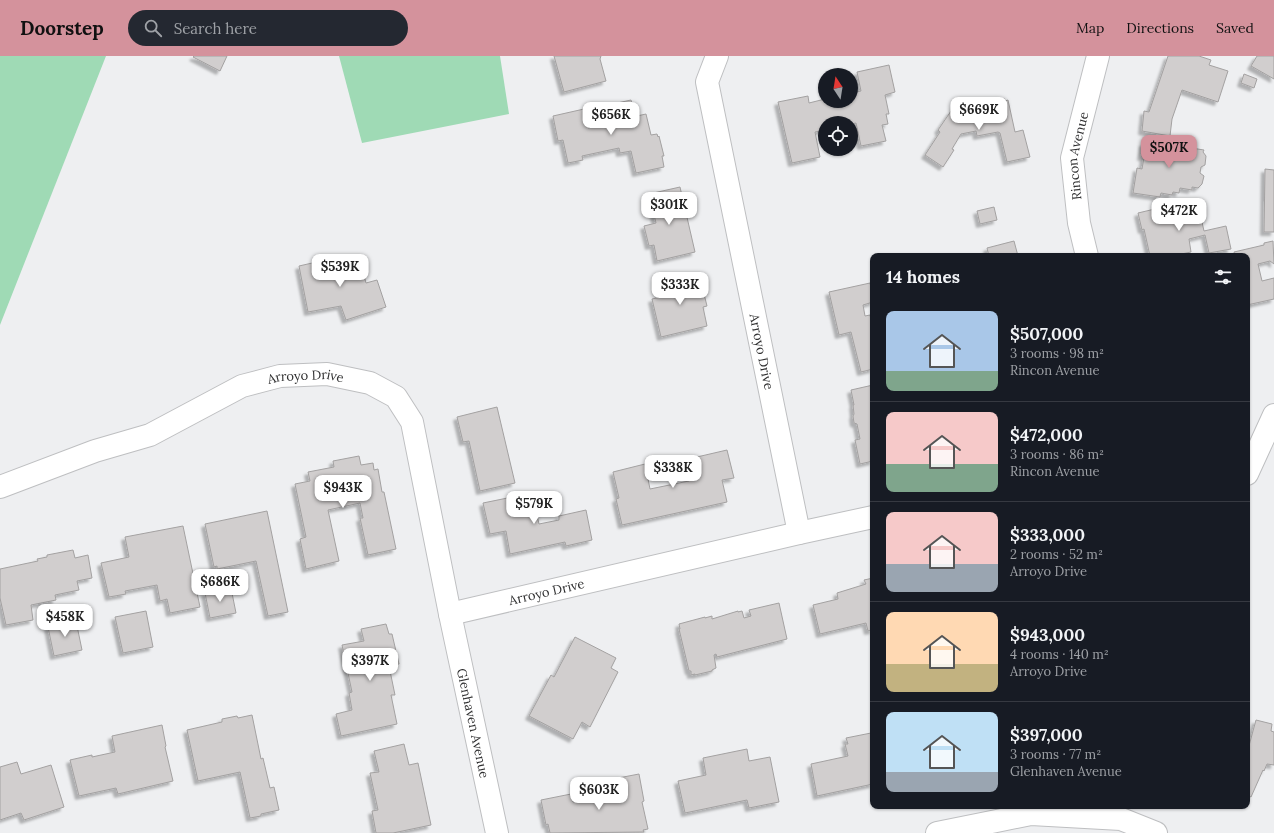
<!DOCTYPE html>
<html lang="en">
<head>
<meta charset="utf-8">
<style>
  :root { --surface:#171b24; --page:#242831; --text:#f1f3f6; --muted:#9ea1a6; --line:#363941; --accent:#d4929c }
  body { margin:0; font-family:Lora,serif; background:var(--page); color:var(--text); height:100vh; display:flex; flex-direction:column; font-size:15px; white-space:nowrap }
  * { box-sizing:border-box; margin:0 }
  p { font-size:13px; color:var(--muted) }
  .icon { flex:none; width:22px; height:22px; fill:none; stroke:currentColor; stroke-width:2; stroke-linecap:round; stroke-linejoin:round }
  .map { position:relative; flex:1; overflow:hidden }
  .details { position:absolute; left:870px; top:197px; width:380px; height:556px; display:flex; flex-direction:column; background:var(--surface); border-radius:8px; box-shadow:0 1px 3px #0004 }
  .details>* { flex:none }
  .needle { width:26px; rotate:348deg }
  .tools { position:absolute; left:818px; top:12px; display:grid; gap:8px }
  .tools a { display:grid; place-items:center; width:40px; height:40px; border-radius:50%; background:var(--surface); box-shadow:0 1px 3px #0004; font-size:20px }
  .price { position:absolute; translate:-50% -34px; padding:0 9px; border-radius:8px; background:#fff; color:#222; font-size:13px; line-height:26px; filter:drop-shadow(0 1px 2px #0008) }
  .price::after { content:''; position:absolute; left:50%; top:24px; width:12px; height:9px; margin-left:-6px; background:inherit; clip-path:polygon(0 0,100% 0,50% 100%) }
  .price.active { background:var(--accent); color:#111 }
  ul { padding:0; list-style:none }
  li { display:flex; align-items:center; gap:12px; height:100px; padding:0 16px }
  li+li { border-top:1px solid var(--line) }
  li span { display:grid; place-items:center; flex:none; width:112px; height:80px; border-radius:8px; color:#555 }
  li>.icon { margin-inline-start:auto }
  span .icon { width:48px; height:48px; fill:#fffc; stroke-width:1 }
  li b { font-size:17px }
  h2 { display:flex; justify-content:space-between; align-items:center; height:48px; padding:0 16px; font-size:17px }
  header { display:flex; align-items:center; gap:24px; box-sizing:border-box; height:56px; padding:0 20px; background:var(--accent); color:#111 }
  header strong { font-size:19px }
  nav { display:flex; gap:22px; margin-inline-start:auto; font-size:14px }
  .search { width:280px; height:36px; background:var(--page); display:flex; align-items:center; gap:10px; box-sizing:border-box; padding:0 14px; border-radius:22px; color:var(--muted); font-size:15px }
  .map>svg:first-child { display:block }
</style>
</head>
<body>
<header>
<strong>Doorstep</strong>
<div class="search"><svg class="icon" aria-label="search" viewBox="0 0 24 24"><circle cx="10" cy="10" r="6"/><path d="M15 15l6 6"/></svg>Search here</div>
<nav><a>Map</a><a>Directions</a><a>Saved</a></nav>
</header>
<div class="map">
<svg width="1274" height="777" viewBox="0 0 1274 777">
  <defs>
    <filter id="shadow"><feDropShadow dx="-3.5" dy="3.5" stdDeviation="1" flood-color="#0004"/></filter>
  </defs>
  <rect width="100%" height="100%" fill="#eeeff1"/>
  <g fill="#9fdab5">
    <path d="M0,0H106L0,269Z"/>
    <path d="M339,0H500L509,58L362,87Z"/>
  </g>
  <g fill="#d1cece" stroke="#a3a1a1" filter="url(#shadow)">
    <path d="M194,0H227L220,15L193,1Z"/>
    <path d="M554,0H601L600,3L606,25L564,36Z"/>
    <path d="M1168,0H1199L1211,4L1209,9L1228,15L1218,46L1182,34L1172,63L1170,80L1142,75L1144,55L1149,56Z"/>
    <path d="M1257,0H1274V23L1251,10Z"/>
    <path d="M889,9L895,36L885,39L889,58H886L888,68L882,69L886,85L861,90L856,67L851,68V67H825V74L815,76L820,101L792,107L778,46L808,40L809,47L825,43V45H851V37L861,35L857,16Z"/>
    <path d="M1244,18L1257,23L1254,32L1241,27Z"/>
    <path d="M1005,43V45L1008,44L1015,76L1023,74L1030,101L1007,106L1000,77L998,76L977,80L976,75L961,78L952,93L954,94L943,111L925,99L940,76L938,74L951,55L956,58L954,51L972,47L973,52L998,47V45Z"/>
    <path d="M631,44L633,51L635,50L637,60L646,58L651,79L657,78L658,81L659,80L664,100H662L664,111L636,117L631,95L620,97L619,92L582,100L583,104L568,107L563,84L558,85L553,60L584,53L588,72L612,66L608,49Z"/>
    <path d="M1147,85L1204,94L1203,96L1206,100L1205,109L1201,111L1200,117L1204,120L1202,128L1198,132L1192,131V134L1180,132L1179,137L1173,136L1172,139L1161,137L1160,141L1133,137L1137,112L1142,113L1144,101H1141L1143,87H1146Z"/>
    <path d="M1265,113L1274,114V176H1264Z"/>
    <path d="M680,131L695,196L657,205L654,189L649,190L644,170L656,167L649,138Z"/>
    <path d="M1180,147L1183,157L1199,153L1204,175L1226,170L1231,193L1209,197L1205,179L1189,183L1191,196L1172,200H1150L1144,173L1142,174L1138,157Z"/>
    <path d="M994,151L997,164L980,168L977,155Z"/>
    <path d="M1014,185L1018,200H989L987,192Z"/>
    <path d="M1273,185L1274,208L1270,205L1258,208L1262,225L1274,222V243L1247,249V200H1235L1234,196L1264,189V187Z"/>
    <path d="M359,201L366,227L377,224L386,251L346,264L341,250L308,256L299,210L334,202L335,207Z"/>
    <path d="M679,217L680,221L695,218L699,235L703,234L707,250L703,251L707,270L661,281L652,243L669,239L664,221Z"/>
    <path d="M870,227L873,240V246L863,249L865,260L870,259L873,273V313L861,316L851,276L839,279L829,236Z"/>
    <path d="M873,329V405L860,408L855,384L860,383L857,368L854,367L853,360L854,358L853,349H854L851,334Z"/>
    <path d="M497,351L515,427L480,435L469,385L463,386L457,361Z"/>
    <path d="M727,394L734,422L722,424L727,446L622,469L616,443L619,442L613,416L645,408L650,433L689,425L684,404Z"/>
    <path d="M359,400L361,409L373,407L374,414L378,413L382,436H384L396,493L368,499L360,462H363L360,447L328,454L339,505L306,513L300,483L306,481L295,428L310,425L308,416L334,411L333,405Z"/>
    <path d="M532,437L539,468L559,464V460L586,454L592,484L566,490L565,486L510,498L506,475L490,478L483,447Z"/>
    <path d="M267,455L288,556L268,560L256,505L217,513V510L214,511L205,468Z"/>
    <path d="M183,470L200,551L170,557L167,543L160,545L157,529L125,535L126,538L109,541L101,507L129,501L125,481Z"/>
    <path d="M73,494L75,502L88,499L92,522L77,525L79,534L55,539L56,544L31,549L33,564L6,569L0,542V513L38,505L37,503L47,501V499Z"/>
    <path d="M873,522V574L868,575L866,567L820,578L813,549L838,543L837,537L866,528L864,524Z"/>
    <path d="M231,532L236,557L210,562L205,537Z"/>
    <path d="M779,547L787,583L717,601L716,598L714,599L716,612L712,614V615L695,619V618L691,619V615H689L679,573H680L679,568L705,561V562L712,560V563L738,555V556L742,555L744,562L751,560L749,554Z"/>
    <path d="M146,555L153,591L123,597L115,561Z"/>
    <path d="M76,565L82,594L54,600L48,571Z"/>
    <path d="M386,568L389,578H392L399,608L389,610L395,639H391L397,668L341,680L336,658L352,654L349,637L352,636L342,589L364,585L361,573Z"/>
    <path d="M575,581L616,602L611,612L618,616L590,671L582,666L573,683L529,660L551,619L554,621Z"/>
    <path d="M252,659L261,703L263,702L270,732L274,731L279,754L261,758V760L250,762L240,716L198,725L187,674L222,666V663L237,660L238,662Z"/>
    <path d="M1256,664L1272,668L1271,675L1274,676V709L1267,708L1264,715L1263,714L1251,741L1247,739V697Z"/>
    <path d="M162,669L166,690L165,691L173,725L118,738L116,732L79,740L70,704L92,699V701L115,696L112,680Z"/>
    <path d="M871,677L872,683H873V728L817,740L811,708L848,700L845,688H848L846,682Z"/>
    <path d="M404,688L409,709L418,707L431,769L393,777H376L372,755L378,754L370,717L379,716L374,695Z"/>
    <path d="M747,693L749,705L770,701L779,746L749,752L747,744L685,757L678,725L706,719L703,702Z"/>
    <path d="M17,706L21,718L51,709L64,751L24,764L21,757L0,764V711Z"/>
    <path d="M639,718L644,745L642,746L648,773L643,774L644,776L550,777L548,768L546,769L541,744L571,738L573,746L616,738L613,723Z"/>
  </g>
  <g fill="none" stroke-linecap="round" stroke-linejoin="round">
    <g stroke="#bebfc1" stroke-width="24">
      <g id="minor">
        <path id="s1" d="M717,0L707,26L799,477"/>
        <path id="s2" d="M1087,200L1079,167L1072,102L1098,0"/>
        <path d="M1247,418L1274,359"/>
        <path id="s3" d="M0,431L95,395L150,379L242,330L280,320L327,318L370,327L396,341L412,366L450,558L497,777"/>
        <path id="s4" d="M450,558L799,477L873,461"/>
        <path d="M937,777L1031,758L1121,763L1156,777"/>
      </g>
    </g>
    <use href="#minor" stroke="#fff" stroke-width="22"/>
  </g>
  <g text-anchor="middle" stroke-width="3" stroke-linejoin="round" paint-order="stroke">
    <g font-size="13" fill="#303031" stroke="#fff">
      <text dy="5" stroke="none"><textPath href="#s2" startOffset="102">Rincon Avenue</textPath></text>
      <text dy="5" stroke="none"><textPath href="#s1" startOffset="303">Arroyo Drive</textPath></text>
      <text dy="5" stroke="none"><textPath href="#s3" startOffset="328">Arroyo Drive</textPath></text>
      <text dy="5" stroke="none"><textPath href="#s4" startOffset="99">Arroyo Drive</textPath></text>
      <text dy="5" stroke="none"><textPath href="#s3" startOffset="760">Glenhaven Avenue</textPath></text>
    </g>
  </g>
</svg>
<div class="tools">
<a><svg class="needle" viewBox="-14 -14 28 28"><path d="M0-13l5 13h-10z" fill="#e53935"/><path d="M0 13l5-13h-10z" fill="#9ea1a6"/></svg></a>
<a><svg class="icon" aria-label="locate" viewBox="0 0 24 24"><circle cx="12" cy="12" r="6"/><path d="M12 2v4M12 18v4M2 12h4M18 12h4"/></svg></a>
</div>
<b class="price" style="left:979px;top:75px">$669K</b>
<b class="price" style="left:611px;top:80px">$656K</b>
<b class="price active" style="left:1169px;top:113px">$507K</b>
<b class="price" style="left:669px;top:170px">$301K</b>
<b class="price" style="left:1179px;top:176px">$472K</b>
<b class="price" style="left:340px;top:232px">$539K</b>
<b class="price" style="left:680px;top:250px">$333K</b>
<b class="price" style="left:673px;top:433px">$338K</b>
<b class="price" style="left:343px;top:453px">$943K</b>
<b class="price" style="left:534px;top:469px">$579K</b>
<b class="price" style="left:220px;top:547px">$686K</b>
<b class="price" style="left:65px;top:582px">$458K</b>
<b class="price" style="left:370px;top:626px">$397K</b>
<b class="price" style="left:599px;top:755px">$603K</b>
<section class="details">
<h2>14 homes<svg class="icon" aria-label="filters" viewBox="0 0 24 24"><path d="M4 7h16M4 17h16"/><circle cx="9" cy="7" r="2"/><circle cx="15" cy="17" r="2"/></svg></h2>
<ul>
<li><span style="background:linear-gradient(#a9c7e8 75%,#7fa58c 0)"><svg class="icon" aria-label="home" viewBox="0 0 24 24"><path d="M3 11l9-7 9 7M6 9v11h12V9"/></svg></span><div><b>$507,000</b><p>3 rooms · 98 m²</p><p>Rincon Avenue</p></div></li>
<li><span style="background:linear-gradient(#f6c9c9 65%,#7fa58c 0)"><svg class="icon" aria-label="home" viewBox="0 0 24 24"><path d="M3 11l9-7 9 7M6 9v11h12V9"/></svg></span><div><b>$472,000</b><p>3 rooms · 86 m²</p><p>Rincon Avenue</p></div></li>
<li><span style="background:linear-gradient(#f6c9c9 65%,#9aa5b1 0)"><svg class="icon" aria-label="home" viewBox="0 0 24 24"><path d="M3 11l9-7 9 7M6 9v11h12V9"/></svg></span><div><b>$333,000</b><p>2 rooms · 52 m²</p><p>Arroyo Drive</p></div></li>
<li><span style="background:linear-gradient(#ffd9b3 65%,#c2b280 0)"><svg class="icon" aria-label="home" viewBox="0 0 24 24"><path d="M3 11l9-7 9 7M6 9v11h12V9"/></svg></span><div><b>$943,000</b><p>4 rooms · 140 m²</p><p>Arroyo Drive</p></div></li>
<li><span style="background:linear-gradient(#bfe0f5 75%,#9aa5b1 0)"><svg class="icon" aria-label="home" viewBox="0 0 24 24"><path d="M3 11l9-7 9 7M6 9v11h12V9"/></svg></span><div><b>$397,000</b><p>3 rooms · 77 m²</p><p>Glenhaven Avenue</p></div></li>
</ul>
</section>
</div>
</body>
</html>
